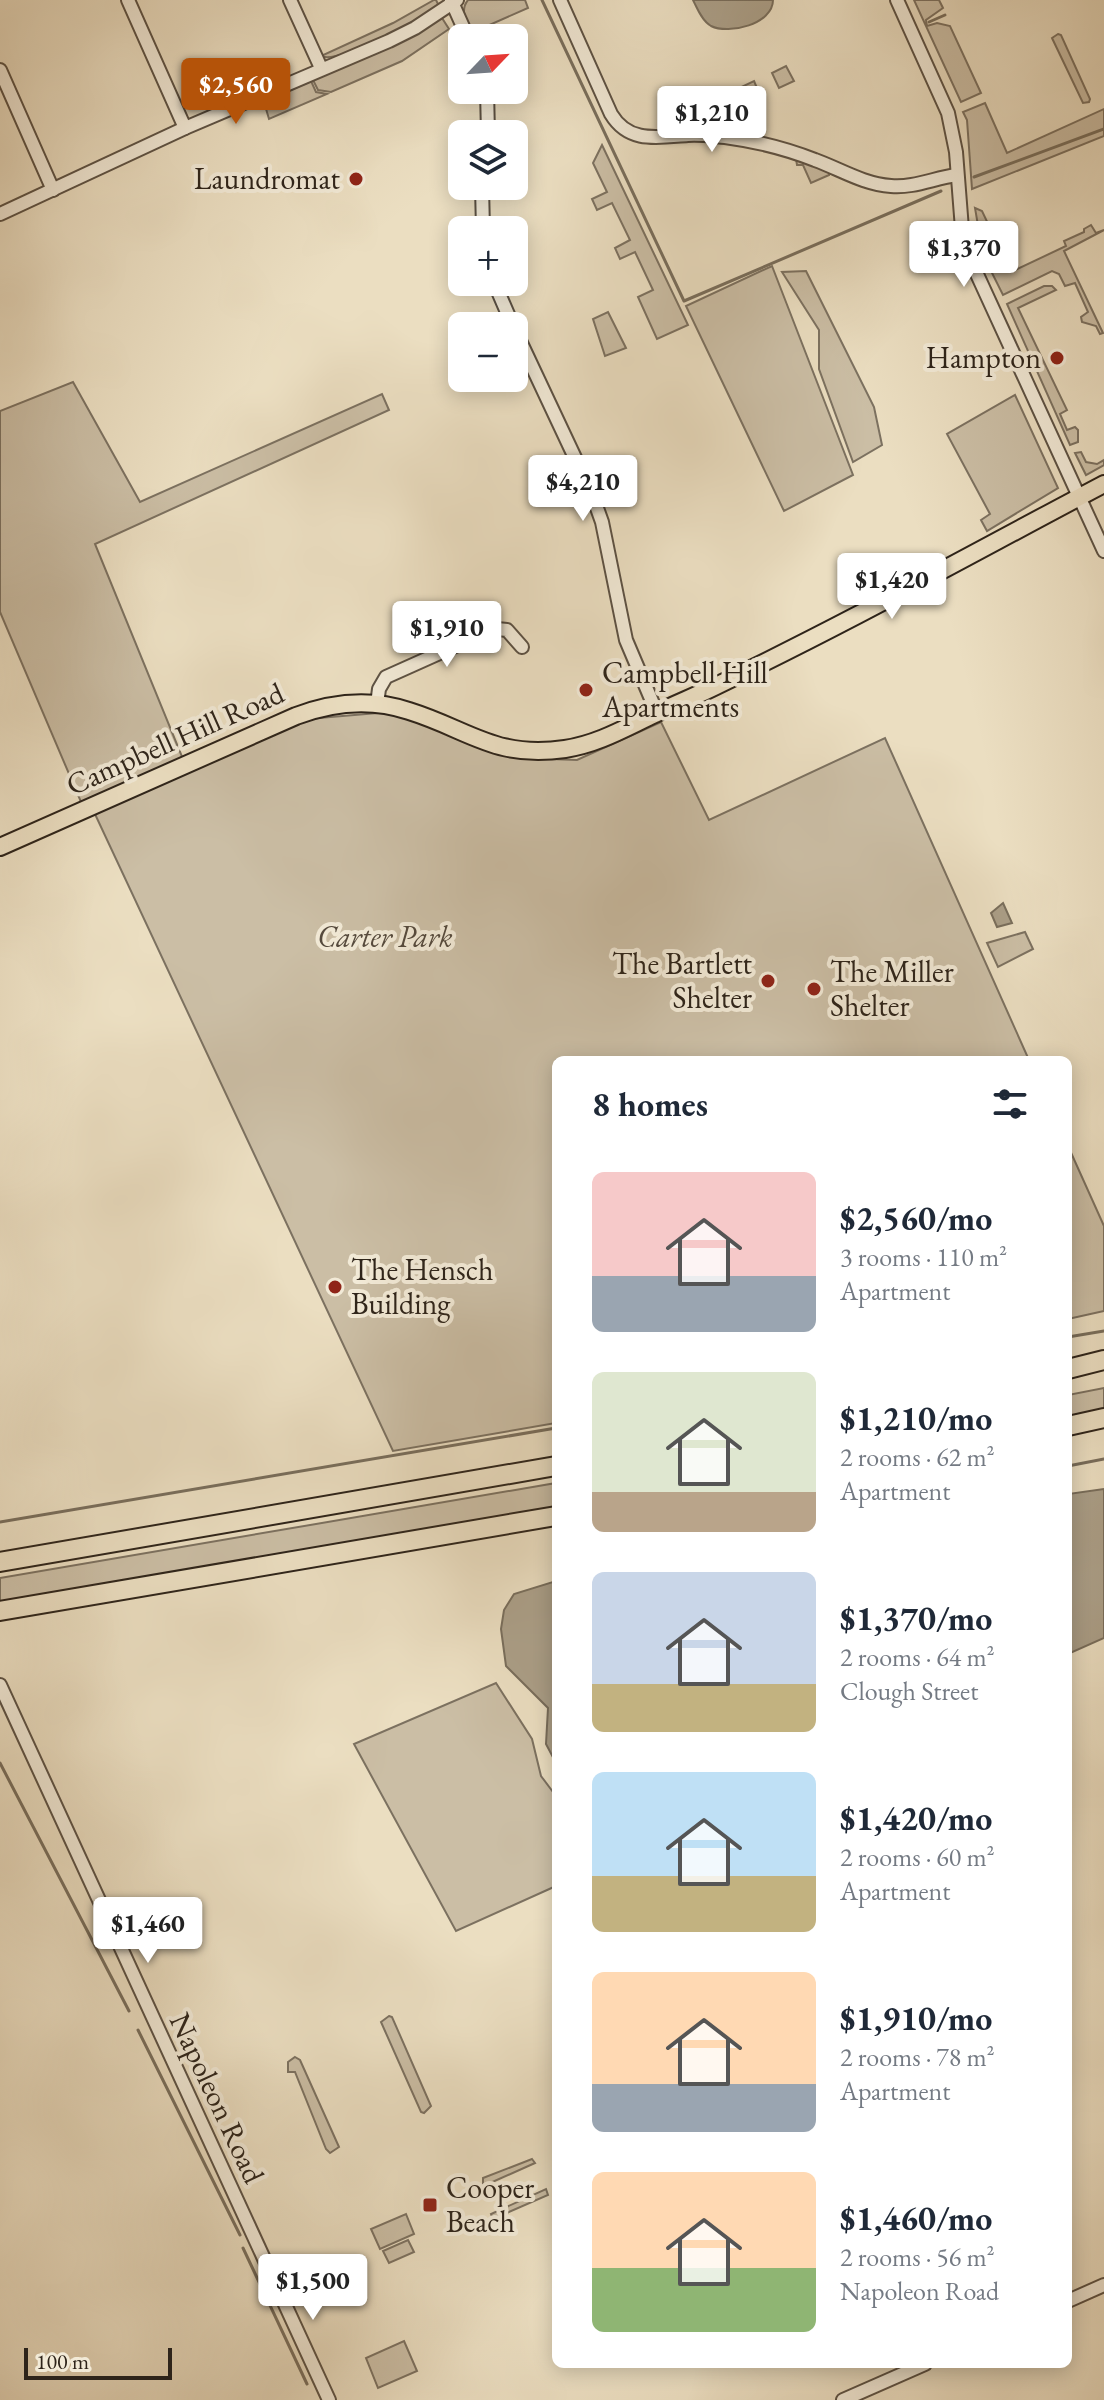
<!DOCTYPE html>
<html lang="en">
<head>
<meta charset="utf-8">
<style>
  :root { --surface:#fff; --page:#f6f6f7; --text:#1f2937; --muted:#747a83; --accent:#b45309 }
  body { margin:0; font-family:"EB Garamond",serif; background:var(--page); color:var(--text); height:100vh; display:flex; flex-direction:column; font-size:30px; white-space:nowrap }
  * { box-sizing:border-box; margin:0 }
  p { font-size:26px; color:var(--muted) }
  .icon { flex:none; width:44px; height:44px; fill:none; stroke:currentColor; stroke-width:2; stroke-linecap:round; stroke-linejoin:round }
  .map { position:relative; flex:1; overflow:hidden }
  .panel { position:absolute; left:552px; top:1056px; width:520px; height:1312px; display:flex; flex-direction:column; background:var(--surface); border-radius:12px; box-shadow:0 4px 20px #0003 }
  .panel>* { flex:none }
  .needle { width:52px; rotate:65deg }
  .buttons { position:absolute; left:448px; top:24px; display:grid; gap:16px }
  .buttons a { display:grid; place-items:center; width:80px; height:80px; border-radius:12px; background:var(--surface); box-shadow:0 4px 20px #0003; font-size:40px }
  .scale { position:absolute; left:24px; bottom:20px; width:148px; box-sizing:border-box; padding-left:8px; border:4px solid #2e241a; border-top:0; font-size:22px; line-height:28px; white-space:nowrap; color:#2e241a; -webkit-text-stroke:6px #f2ead7; paint-order:stroke }
  .price { position:absolute; translate:-50% -68px; padding:0 18px; border-radius:8px; background:#fff; color:#222; font-size:26px; line-height:52px; filter:drop-shadow(0 2px 4px #0008) }
  .price::after { content:''; position:absolute; left:50%; top:48px; width:24px; height:18px; margin-left:-12px; background:inherit; clip-path:polygon(0 0,100% 0,50% 100%) }
  .price.current { background:var(--accent); color:#fff }
  ul { padding:0; list-style:none }
  li { display:flex; align-items:center; gap:24px; height:200px; padding:0 40px }
  li span { display:grid; place-items:center; flex:none; width:224px; height:160px; border-radius:12px; color:#555 }
  li>.icon { margin-inline-start:auto }
  span .icon { width:96px; height:96px; fill:#fffc; stroke-width:1 }
  li b { font-size:34px }
  h2 { display:flex; justify-content:space-between; align-items:center; height:96px; padding:0 40px; font-size:34px }
  .map>svg:first-child { display:block }
</style>
</head>
<body>
<div class="map">
<svg width="1104" height="2400" viewBox="0 0 1104 2400">
  <rect width="100%" height="100%" fill="#ebdec1"/>
  <filter id="stains"><feTurbulence type="fractalNoise" baseFrequency=".0025" numOctaves="4"/><feColorMatrix values="0 0 0 0 .2 0 0 0 0 .09 0 0 0 0 .02 0 0 0 .5 -.17"/></filter>
  <radialGradient id="worn" r=".72"><stop offset=".6" stop-color="#630" stop-opacity="0"/><stop offset="1" stop-color="#630" stop-opacity=".3"/></radialGradient>
  <g fill="#cbbea5" stroke="#7c7160" stroke-width="2">
    <path d="M434,0H436L439,6C420,18 338,65 321,56L393,23Z"/>
    <path d="M468,0H525L528,8L487,26L492,38H474C469,26 458,12 468,0Z"/>
    <path d="M914,0H939L943,8L926,20L927,26L937,23L950,26L981,93L961,102Z"/>
    <path d="M442,18L449,29L402,61L331,92L318,90L313,80L406,38Z"/>
    <path d="M1058,34L1061,35L1090,99L1089,102L1083,103L1052,38Z"/>
    <path d="M786,66L794,81L779,88L772,73Z"/>
    <path d="M311,81L316,92L327,94L269,119L264,102Z"/>
    <path d="M754,81L759,93L738,102L733,91Z"/>
    <path d="M985,103L1007,153L1104,109V136L972,189L967,120L963,112Z"/>
    <path d="M602,145L688,325L657,339L638,297L653,290L635,252L620,259L615,248L630,240L612,203L597,210L592,199L607,192L593,163Z"/>
    <path d="M796,159L829,171V175L811,183L803,165H797Z"/>
    <path d="M975,208L982,211L1011,272L1066,246L1064,241L1084,232V229L1091,225L1096,233L1104,230L1064,251L1103,333L1100,334L1096,326L1082,322L1081,317L1088,312L1075,283L1065,286L1059,274L1052,271L1003,295L983,255Z"/>
    <path d="M772,266L853,475L784,511L686,306Z"/>
    <path d="M806,271L874,407L882,445L853,462L819,369V330L782,272Z"/>
    <path d="M1044,286H1052L1056,290L1018,308L1067,410L1060,414L1067,430L1075,427L1078,430V442L1070,445L1007,304Z"/>
    <path d="M608,312L626,348L605,356L593,319Z"/>
    <path d="M73,382L140,502L382,394L389,410L95,544L185,764L84,809L0,612V411Z"/>
    <path d="M1015,395L1058,488L987,531L981,520L990,514L947,434Z"/>
    <path d="M1081,452L1086,462L1097,464L1104,460V465L1086,475L1075,453Z"/>
    <path d="M390,712L522,758L577,760L661,722L709,820L885,738L1029,1060H556V1423L393,1451L94,812L307,719Z"/>
    <path d="M1025,932L1033,949L998,967L987,943Z"/>
    <path d="M1068,1146L1104,1226V1311L1068,1319Z"/>
    <path d="M1104,1388V1414L1068,1420V1395Z"/>
    <path d="M556,1483V1507L0,1602V1578Z"/>
    <path d="M496,1683L532,1739L541,1776L556,1796V1886L456,1931L354,1744Z"/>
    <path d="M389,2016L392,2017L431,2106L424,2113L421,2112L381,2022Z"/>
    <path d="M295,2057L300,2060L339,2147L330,2153L326,2149L295,2072H288V2062Z"/>
    <path d="M532,2159L535,2163L479,2188L477,2185H483V2178Z"/>
    <path d="M546,2189L548,2195L493,2219L491,2214Z"/>
    <path d="M406,2214L414,2234L380,2249L371,2229Z"/>
    <path d="M408,2240L414,2252L389,2263L383,2251Z"/>
    <path d="M404,2341L417,2371L378,2388L366,2358Z"/>
  </g>
  <g fill="#ab9f88" stroke="#796e5c" stroke-width="2">
    <path d="M693,0H773C773,24 729,35 711,26C702,21 697,8 693,0Z"/>
    <path d="M1003,903L1012,923L997,927L991,913Z"/>
    <path d="M1104,1489V1638L1068,1654V1494Z"/>
    <path d="M556,1581V1763L546,1744L548,1708L506,1666L501,1629L504,1610L514,1594Z"/>
  </g>
  <g fill="none" stroke-linecap="round" stroke-linejoin="round">
    <g stroke="#796e5c" stroke-width="3">
      <path d="M542,0L684,301L941,191"/>
      <path d="M929,22L945,15"/>
      <path d="M974,177L1104,129"/>
      <path d="M1068,1337L1104,1331"/>
      <path d="M1068,1466L1104,1459"/>
      <path d="M0,1522L556,1428"/>
      <path d="M0,1763L129,2011"/>
      <path d="M138,2030L240,2235"/>
      <path d="M243,2248L307,2384"/>
    </g>
    <g stroke="#5d5244" stroke-width="16">
      <g id="minor">
        <path d="M128,0L185,128"/>
        <path d="M290,0L321,68"/>
        <path d="M451,0L468,38"/>
        <path d="M560,0L611,114C629,144 658,137 688,135C700,134 713,136 725,137C755,141 787,149 815,160C840,169 863,184 891,186C914,188 934,178 957,175"/>
        <path d="M897,0L948,113L956,152L962,229L976,272L1104,551"/>
        <path d="M0,70L53,190"/>
        <path d="M487,90L488,134"/>
        <path d="M482,186L483,230"/>
        <path d="M0,214L185,128L389,41L415,28L457,0"/>
        <path d="M494,282L513,326"/>
        <path d="M514,328L592,494L602,522L626,640L657,713"/>
        <path d="M377,704L379,689L386,677L482,634L497,629L507,630L522,647"/>
        <path d="M0,1685L329,2400"/>
        <path d="M1068,2301L1104,2285"/>
        <path d="M843,2400L925,2364"/>
      </g>
    </g>
    <g stroke="#2e241a" stroke-width="20">
      <path id="major" d="M0,847L296,716C333,702 370,698 409,711C470,730 495,759 565,749C598,744 625,728 655,714C675,704 696,696 716,686C848,623 975,552 1104,484"/>
    </g>
    <g stroke="#2e241a" stroke-width="22">
      <g id="highway">
        <path d="M1068,1369L1104,1360"/>
        <path d="M1068,1426L1104,1418"/>
        <path d="M0,1562L556,1466"/>
        <path d="M0,1611L556,1516"/>
      </g>
    </g>
    <use href="#minor" stroke="#f2ead7" stroke-width="12"/>
    <use href="#major" stroke="#ebdec1" stroke-width="16"/>
    <use href="#highway" stroke="#ebdec1" stroke-width="18"/>
  </g>
  <g fill="#8f2418" stroke="#f2ead7" stroke-width="3">
    <circle cx="356" cy="179" r="8"/>
    <circle cx="1057" cy="358" r="8"/>
    <circle cx="586" cy="690" r="8"/>
    <circle cx="768" cy="981" r="8"/>
    <circle cx="814" cy="989" r="8"/>
    <circle cx="335" cy="1287" r="8"/>
    <rect x="422" y="2197" width="16" height="16" rx="4"/>
  </g>
  <g text-anchor="middle" stroke-width="8" stroke-linejoin="round" paint-order="stroke">
    <g font-size="30" fill="#2e241a" stroke="#f2ead7" text-anchor="start">
      <text x="340" y="189" text-anchor="end">Laundromat</text>
      <text x="1041" y="368" text-anchor="end">Hampton</text>
      <text x="602" y="683">Campbell Hill<tspan x="602" dy="34">Apartments</tspan></text>
      <text x="752" y="974" text-anchor="end">The Bartlett<tspan x="752" dy="34">Shelter</tspan></text>
      <text x="830" y="982">The Miller<tspan x="830" dy="34">Shelter</tspan></text>
      <text x="351" y="1280">The Hensch<tspan x="351" dy="34">Building</tspan></text>
      <text x="446" y="2198">Cooper<tspan x="446" dy="34">Beach</tspan></text>
    </g>
    <g font-size="30" fill="#2e241a" stroke="#f2ead7">
      <text transform="translate(175 739) rotate(-24)" y="10">Campbell Hill Road</text>
      <text transform="translate(217 2098) rotate(65)" y="10">Napoleon Road</text>
    </g>
    <g font-size="30" font-style="italic" fill="#554a3d" stroke="#f2ead7">
      <text x="385" y="947">Carter Park</text>
    </g>
  </g>
  <rect width="100%" height="100%" filter="url(#stains)"/>
  <rect width="100%" height="100%" fill="url(#worn)"/>
</svg>
<div class="buttons">
<a><svg class="needle" viewBox="-14 -14 28 28"><path d="M0-13l5 13h-10z" fill="#e53935"/><path d="M0 13l5-13h-10z" fill="#747a83"/></svg></a>
<a><svg class="icon" aria-label="layers" viewBox="0 0 24 24"><path d="M12 4l9 5-9 5-9-5zM3 14l9 5 9-5"/></svg></a>
<a>+</a>
<a>−</a>
</div>
<div class="scale">100 m</div>
<b class="price current" style="left:236px;top:126px">$2,560</b>
<b class="price" style="left:712px;top:154px">$1,210</b>
<b class="price" style="left:964px;top:289px">$1,370</b>
<b class="price" style="left:583px;top:523px">$4,210</b>
<b class="price" style="left:892px;top:621px">$1,420</b>
<b class="price" style="left:447px;top:669px">$1,910</b>
<b class="price" style="left:148px;top:1965px">$1,460</b>
<b class="price" style="left:313px;top:2322px">$1,500</b>
<section class="panel">
<h2>8 homes<svg class="icon" aria-label="filters" viewBox="0 0 24 24"><path d="M4 7h16M4 17h16"/><circle cx="9" cy="7" r="2"/><circle cx="15" cy="17" r="2"/></svg></h2>
<ul>
<li><span style="background:linear-gradient(#f6c9c9 65%,#9aa5b1 0)"><svg class="icon" aria-label="home" viewBox="0 0 24 24"><path d="M3 11l9-7 9 7M6 9v11h12V9"/></svg></span><div><b>$2,560/mo</b><p>3 rooms · 110 m²</p><p>Apartment</p></div></li>
<li><span style="background:linear-gradient(#dfe7d0 75%,#b9a48a 0)"><svg class="icon" aria-label="home" viewBox="0 0 24 24"><path d="M3 11l9-7 9 7M6 9v11h12V9"/></svg></span><div><b>$1,210/mo</b><p>2 rooms · 62 m²</p><p>Apartment</p></div></li>
<li><span style="background:linear-gradient(#c9d6e8 70%,#c2b280 0)"><svg class="icon" aria-label="home" viewBox="0 0 24 24"><path d="M3 11l9-7 9 7M6 9v11h12V9"/></svg></span><div><b>$1,370/mo</b><p>2 rooms · 64 m²</p><p>Clough Street</p></div></li>
<li><span style="background:linear-gradient(#bfe0f5 65%,#c2b280 0)"><svg class="icon" aria-label="home" viewBox="0 0 24 24"><path d="M3 11l9-7 9 7M6 9v11h12V9"/></svg></span><div><b>$1,420/mo</b><p>2 rooms · 60 m²</p><p>Apartment</p></div></li>
<li><span style="background:linear-gradient(#ffd9b3 70%,#9aa5b1 0)"><svg class="icon" aria-label="home" viewBox="0 0 24 24"><path d="M3 11l9-7 9 7M6 9v11h12V9"/></svg></span><div><b>$1,910/mo</b><p>2 rooms · 78 m²</p><p>Apartment</p></div></li>
<li><span style="background:linear-gradient(#ffd9b3 60%,#8fb573 0)"><svg class="icon" aria-label="home" viewBox="0 0 24 24"><path d="M3 11l9-7 9 7M6 9v11h12V9"/></svg></span><div><b>$1,460/mo</b><p>2 rooms · 56 m²</p><p>Napoleon Road</p></div></li>
</ul>
</section>
</div>
</body>
</html>
